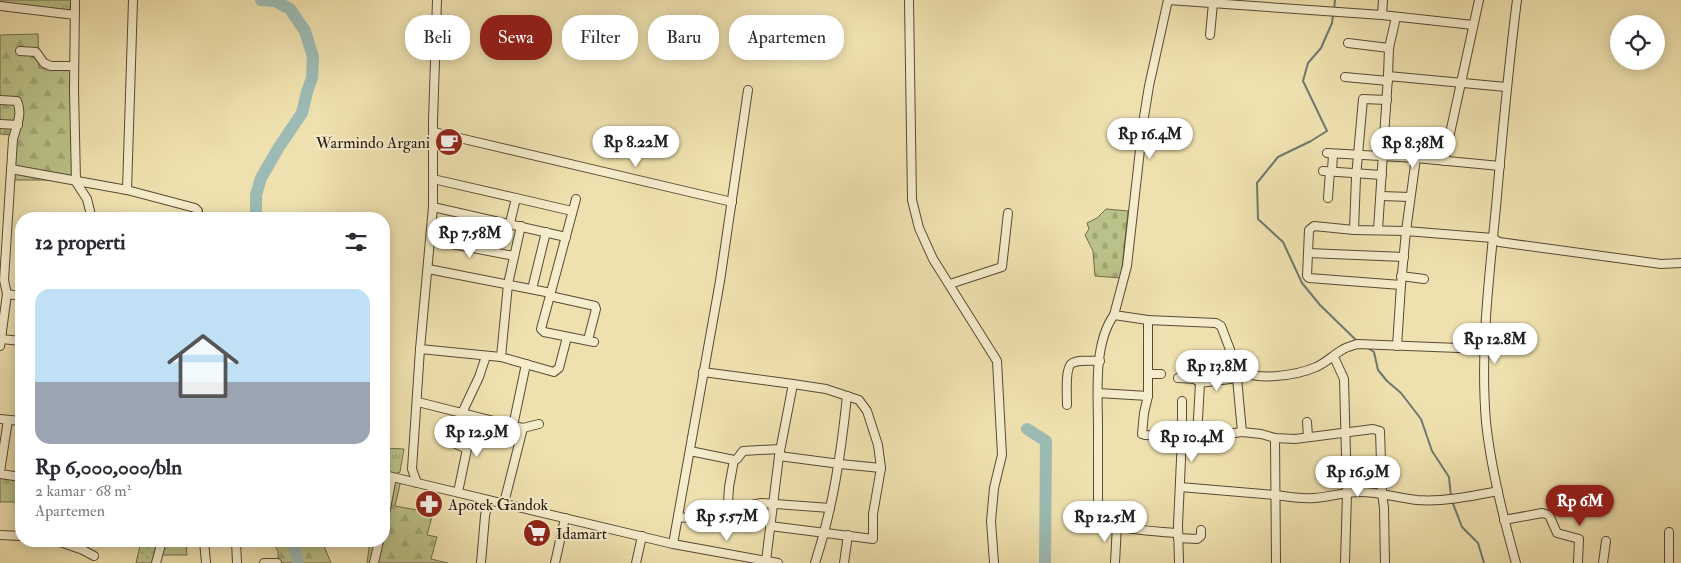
<!DOCTYPE html>
<html lang="id">
<head>
<meta charset="utf-8">
<style>
  :root { --surface:#fff; --page:#f2f2f3; --text:#2b2b33; --muted:#7c7c81; --line:#e1e1e2; --accent:#8f2418 }
  body { margin:0; font-family:"IM FELL Double Pica",serif; background:var(--page); color:var(--text); height:100vh; display:flex; flex-direction:column; font-size:19px; white-space:nowrap }
  * { box-sizing:border-box; margin:0 }
  p { font-size:16px; color:var(--muted) }
  .icon { flex:none; width:28px; height:28px; fill:none; stroke:currentColor; stroke-width:2; stroke-linecap:round; stroke-linejoin:round }
  .map { position:relative; flex:1; overflow:hidden }
  .side { position:absolute; left:15px; top:212px; width:375px; height:335px; display:flex; flex-direction:column; background:var(--surface); border-radius:20px; box-shadow:0 2px 12px #0003 }
  .side>* { flex:none }
  .top-card { position:absolute; left:405px; top:15px; width:475px; height:45px; display:flex; gap:10px }
  .fabs { position:absolute; left:1610px; top:15px; display:grid; gap:10px }
  .fabs a { display:grid; place-items:center; width:55px; height:55px; border-radius:50%; background:var(--surface); box-shadow:0 2px 12px #0003; font-size:25px }
  .price { position:absolute; translate:-50% -42px; padding:0 11px; border-radius:18px; background:#fff; color:#222; font-size:16px; line-height:32px; filter:drop-shadow(0 1px 2px #0008) }
  .price::after { content:''; position:absolute; left:50%; top:30px; width:15px; height:11px; margin-left:-8px; background:inherit; clip-path:polygon(0 0,100% 0,50% 100%) }
  .price.active { background:var(--accent); color:#fff }
  ul { padding:0; list-style:none }
  li { display:grid; align-content:center; gap:10px; height:265px; padding:0 20px }
  li+li { border-top:1px solid var(--line) }
  li span { display:grid; place-items:center; height:155px; border-radius:15px; color:#555 }
  li>.icon { margin-inline-start:auto }
  span .icon { width:90px; height:90px; fill:#fffc; stroke-width:1 }
  li b { font-size:21px }
  h2 { display:flex; justify-content:space-between; align-items:center; height:60px; padding:0 20px; font-size:21px }
  .tag { padding:0 18px; border-radius:20px; background:var(--surface); box-shadow:0 2px 12px #0003; font-size:18px; line-height:45px }
  .tag.active { background:var(--accent); color:#fff }
  .map>svg:first-child { display:block }
</style>
</head>
<body>
<div class="map">
<svg width="1681" height="563" viewBox="0 0 1681 563">
  <defs>
    <pattern id="grass-dots" width="8" height="8" patternUnits="userSpaceOnUse" patternTransform="scale(1.25)"><rect width="8" height="8" fill="#bbc289"/><path d="M2 2h.1M6 6h.1" fill="none" stroke="#a1a675" stroke-width="1.8" stroke-linecap="round"/></pattern>
    <pattern id="forest-firs" width="22" height="20" patternUnits="userSpaceOnUse" patternTransform="scale(1.25)"><rect width="22" height="20" fill="#bbc289"/><path d="M5 1l3.5 6h-7zM16 11l3.5 6h-7z" fill="#a1a675"/></pattern>
    <pattern id="cemetery-stones" width="16" height="16" patternUnits="userSpaceOnUse" patternTransform="scale(1.25)"><rect width="16" height="16" fill="#bbc289"/><path d="M2 7V4a2 2 0 0 1 4 0v3zM10 15v-3a2 2 0 0 1 4 0v3z" fill="#a1a675"/></pattern>
    <pattern id="park-tufts" width="24" height="20" patternUnits="userSpaceOnUse" patternTransform="scale(1.25)"><rect width="24" height="20" fill="#bbc289"/><path d="M3 7l-1-3M5 7V3M7 7l1-3M15 17l-1-3M17 17v-4M19 17l1-3" fill="none" stroke="#a1a675"/></pattern>
  </defs>
  <rect width="100%" height="100%" fill="#efe1af"/>
  <filter id="stains"><feTurbulence type="fractalNoise" baseFrequency=".004" numOctaves="4"/><feColorMatrix values="0 0 0 0 .2 0 0 0 0 .09 0 0 0 0 .02 0 0 0 .5 -.17"/></filter>
  <radialGradient id="worn" r=".72"><stop offset=".6" stop-color="#630" stop-opacity="0"/><stop offset="1" stop-color="#630" stop-opacity=".3"/></radialGradient>
  <path fill="url(#grass-dots)" stroke="#706c4a" d="M141,541H163L157,563H136Z"/>
  <g fill="url(#forest-firs)" stroke="#706c4a">
    <path d="M38,34L39,68L72,69L75,180H9L10,135L0,134V35Z"/>
    <path d="M0,438L6,439L1,475L21,478V492L18,491L16,502H0Z"/>
    <path d="M384,480H401L395,506L433,513L427,535L437,537L431,559L448,563H367L370,541H384Z"/>
    <path d="M272,541H322L331,563H278V551Z"/>
  </g>
  <path fill="url(#cemetery-stones)" stroke="#706c4a" d="M1106,209L1128,211L1121,278L1095,276L1093,251L1085,235L1089,229L1087,223L1097,218Z"/>
  <g fill="url(#park-tufts)" stroke="#706c4a">
    <path d="M0,0H75V15L0,6Z"/>
    <path d="M384,448L404,449L400,472L391,475L384,473Z"/>
    <path d="M163,541H186L187,555H159Z"/>
  </g>
  <g fill="none" stroke-linecap="round" stroke-linejoin="round">
    <g stroke="#6d7970" stroke-width="2">
      <path d="M1334,10L1335,0"/>
      <path d="M1333,15L1332,23L1321,48L1308,63L1303,81L1327,131L1311,141L1278,157L1257,183L1258,219L1283,242L1302,283L1320,305L1358,342"/>
      <path d="M1368,348L1374,352L1378,370L1387,381L1401,393L1421,419L1432,451L1449,477L1451,497"/>
      <path d="M1452,501L1462,527L1478,543L1484,563"/>
    </g>
    <g stroke="#9dbbb4" stroke-width="12">
      <path d="M256,219V195L261,178L279,147L302,113L307,92L312,78L313,57L305,31L290,9L275,1L261,0"/>
      <path d="M1027,429L1046,441L1045,563"/>
      <path d="M293,541L298,563"/>
    </g>
    <g stroke="#584a33" stroke-width="10">
      <g id="minor">
        <path d="M75,0L74,89L76,182L87,199L92,219"/>
        <path d="M909,0L912,200L919,228L933,259L997,361L1002,455L994,488L991,521L994,563"/>
        <path d="M1168,0L1382,15L1473,25"/>
        <path d="M0,6L75,15"/>
        <path d="M1382,15L1383,0"/>
        <path d="M1210,35L1213,3"/>
        <path d="M1348,43L1389,48"/>
        <path d="M20,51L36,52L44,63L51,66H74"/>
        <path d="M1388,76L1389,48L1396,17"/>
        <path d="M1345,77L1388,81"/>
        <path d="M0,100L17,101C23,114 16,127 13,139L4,280L7,294L0,346"/>
        <path d="M0,124L18,125"/>
        <path d="M434,132L732,202"/>
        <path d="M1327,153L1416,158L1500,166"/>
        <path d="M1444,161L1479,0"/>
        <path d="M11,169L127,190L195,208L198,211L194,219"/>
        <path d="M1323,171L1382,175"/>
        <path d="M1332,171L1333,154"/>
        <path d="M433,179L516,198"/>
        <path d="M127,190L133,0"/>
        <path d="M1381,196L1410,197"/>
        <path d="M1328,198L1330,171"/>
        <path d="M576,199L541,329L544,332L594,342"/>
        <path d="M433,207L566,237"/>
        <path d="M510,223L516,198L572,211"/>
        <path d="M1354,230L1356,177L1363,99L1387,100"/>
        <path d="M1378,230L1388,76L1506,87"/>
        <path d="M431,240L514,256"/>
        <path d="M1308,253L1404,257"/>
        <path d="M428,269L551,293"/>
        <path d="M1401,276L1424,279"/>
        <path d="M950,284L1002,267L1008,213"/>
        <path d="M1401,285L1309,278L1307,276L1309,230L1314,226L1354,230L1406,231L1416,158"/>
        <path d="M532,289L546,232"/>
        <path d="M7,294L21,296"/>
        <path d="M550,296L595,306L596,309L588,340"/>
        <path d="M1114,315L1127,266L1143,123L1149,86L1168,0"/>
        <path d="M1148,320L1114,315C1093,344 1098,394 1098,427C1098,452 1098,476 1098,501L1103,519C1117,530 1159,532 1178,533"/>
        <path d="M1,339L21,341"/>
        <path d="M1397,346L1401,285L1406,231L1493,238L1499,242L1661,264L1681,263"/>
        <path d="M420,349L501,357L554,372L559,368L567,337"/>
        <path d="M501,357L508,284L521,226"/>
        <path d="M1334,357L1344,379L1347,493L1345,563"/>
        <path d="M703,372L793,384L779,456L766,561"/>
        <path d="M1149,374H1161"/>
        <path d="M1178,378L1195,379L1200,383"/>
        <path d="M1098,393L1148,396"/>
        <path d="M1182,401V437H1206L1242,432L1261,434L1275,438L1295,439L1373,429L1380,431L1382,493L1384,508L1385,563"/>
        <path d="M418,402L513,426L523,428L539,424"/>
        <path d="M1067,405C1067,396 1065,370 1071,364C1077,359 1092,361 1100,361"/>
        <path d="M0,419L21,421"/>
        <path d="M1307,422L1308,437"/>
        <path d="M513,426L526,364"/>
        <path d="M1197,437L1200,383L1237,378L1242,432"/>
        <path d="M1275,438L1276,563"/>
        <path d="M690,451L734,460L737,459L743,451L780,449"/>
        <path d="M779,456L840,464L881,468"/>
        <path d="M0,472L8,420"/>
        <path d="M0,474L21,477"/>
        <path d="M384,475L673,544L778,563"/>
        <path d="M417,483L412,469L420,349L433,207V121L437,0"/>
        <path d="M1180,487L1276,495C1289,497 1301,499 1314,498C1330,497 1344,492 1360,492C1380,492 1398,498 1417,500C1443,502 1472,496 1498,491"/>
        <path d="M458,492L467,449L454,443L462,413L479,377L486,356"/>
        <path d="M504,503L523,428"/>
        <path d="M678,517L727,522C735,511 747,505 761,503L830,508"/>
        <path d="M384,519L392,477"/>
        <path d="M727,520L729,487L734,460"/>
        <path d="M1504,520L1542,513L1549,515L1557,533L1579,539L1578,563"/>
        <path d="M770,526L873,539V514L881,468L878,445L867,411L859,400L826,389L793,384"/>
        <path d="M0,535L21,536"/>
        <path d="M1178,538L1197,539L1201,536V530"/>
        <path d="M57,541L83,550L94,556"/>
        <path d="M204,541L206,563"/>
        <path d="M236,541L237,563"/>
        <path d="M673,544L720,281L748,90"/>
        <path d="M156,563L162,541"/>
        <path d="M264,563H277"/>
        <path d="M374,563L379,541"/>
        <path d="M481,563L485,516L488,500"/>
        <path d="M555,563L565,518"/>
        <path d="M636,563L642,536"/>
        <path d="M815,563C833,508 841,454 847,396"/>
        <path d="M844,563L848,535"/>
        <path d="M1115,563L1117,525"/>
        <path d="M1179,563L1178,525L1182,437L1145,435L1142,434L1144,413L1148,396V320L1216,323L1221,326L1237,368C1252,383 1298,375 1316,367C1326,363 1333,355 1342,350C1346,347 1352,346 1357,344L1484,349"/>
        <path d="M1516,563C1503,517 1491,470 1486,422C1480,351 1489,279 1496,207C1502,138 1508,69 1517,0"/>
        <path d="M1603,563L1606,541"/>
        <path d="M1669,563V532"/>
      </g>
    </g>
    <use href="#minor" stroke="#f5eccb" stroke-width="8"/>
  </g>
  <defs>
    <g id="cafe-disc" transform="scale(1.4375)"><circle r="9.5" fill="#8f2418" stroke="#f5eccb"/><path d="M-5.5-4.5H6V0H3Q3 3.5 0 3.5H-2.5Q-5.5 3.5-5.5 0ZM3-3.2v2h1.7v-2ZM-6 4.5H4V6H-6Z" fill="#fff"/></g>
    <g id="pharmacy-disc" transform="scale(1.4375)"><circle r="9.5" fill="#8f2418" stroke="#f5eccb"/><path d="M-2-6h4v4h4v4h-4v4h-4v-4h-4v-4h4Z" fill="#fff"/></g>
    <g id="supermarket-disc" transform="scale(1.4375)"><circle r="9.5" fill="#8f2418" stroke="#f5eccb"/><path d="M-6-5.5h2.5l.6 2H6L4.5 2H-2.5L-4.4-4H-6ZM-1.5 3.2a1.3 1.3 0 1 0 .1 0ZM3 3.2a1.3 1.3 0 1 0 .1 0Z" fill="#fff"/></g>
  </defs>
  <g fill-rule="evenodd">
    <use href="#cafe-disc" x="449" y="142"/>
    <use href="#pharmacy-disc" x="429" y="504"/>
    <use href="#supermarket-disc" x="537" y="533"/>
  </g>
  <g text-anchor="middle" stroke-width="4" stroke-linejoin="round" paint-order="stroke">
    <g font-size="16" fill="#25170a" stroke="#f5eccb" text-anchor="start">
      <text x="430" y="148" text-anchor="end">Warmindo Argani</text>
      <text x="448" y="510">Apotek Gandok</text>
      <text x="556" y="539">Idamart</text>
    </g>
  </g>
  <rect width="100%" height="100%" filter="url(#stains)"/>
  <rect width="100%" height="100%" fill="url(#worn)"/>
</svg>
<div class="fabs">
<a><svg class="icon" aria-label="locate" viewBox="0 0 24 24"><circle cx="12" cy="12" r="6"/><path d="M12 2v4M12 18v4M2 12h4M18 12h4"/></svg></a>
</div>
<b class="price" style="left:1150px;top:160px">Rp 16.4M</b>
<b class="price" style="left:636px;top:168px">Rp 8.22M</b>
<b class="price" style="left:1413px;top:169px">Rp 8.38M</b>
<b class="price" style="left:470px;top:259px">Rp 7.58M</b>
<b class="price" style="left:1495px;top:365px">Rp 12.8M</b>
<b class="price" style="left:1217px;top:392px">Rp 13.8M</b>
<b class="price" style="left:477px;top:458px">Rp 12.9M</b>
<b class="price" style="left:1192px;top:463px">Rp 10.4M</b>
<b class="price" style="left:1358px;top:498px">Rp 16.9M</b>
<b class="price active" style="left:1580px;top:527px">Rp 6M</b>
<b class="price" style="left:727px;top:542px">Rp 5.57M</b>
<b class="price" style="left:1105px;top:543px">Rp 12.5M</b>
<div class="top-card">
<a class="tag">Beli</a>
<a class="tag active">Sewa</a>
<a class="tag">Filter</a>
<a class="tag">Baru</a>
<a class="tag">Apartemen</a>
</div>
<section class="side">
<h2>12 properti<svg class="icon" aria-label="filters" viewBox="0 0 24 24"><path d="M4 7h16M4 17h16"/><circle cx="9" cy="7" r="2"/><circle cx="15" cy="17" r="2"/></svg></h2>
<ul>
<li><span style="background:linear-gradient(#bfe0f5 60%,#9aa5b1 0)"><svg class="icon" aria-label="home" viewBox="0 0 24 24"><path d="M3 11l9-7 9 7M6 9v11h12V9"/></svg></span><div><b>Rp 6,000,000/bln</b><p>2 kamar · 68 m²</p><p>Apartemen</p></div></li>
</ul>
</section>
</div>
</body>
</html>
